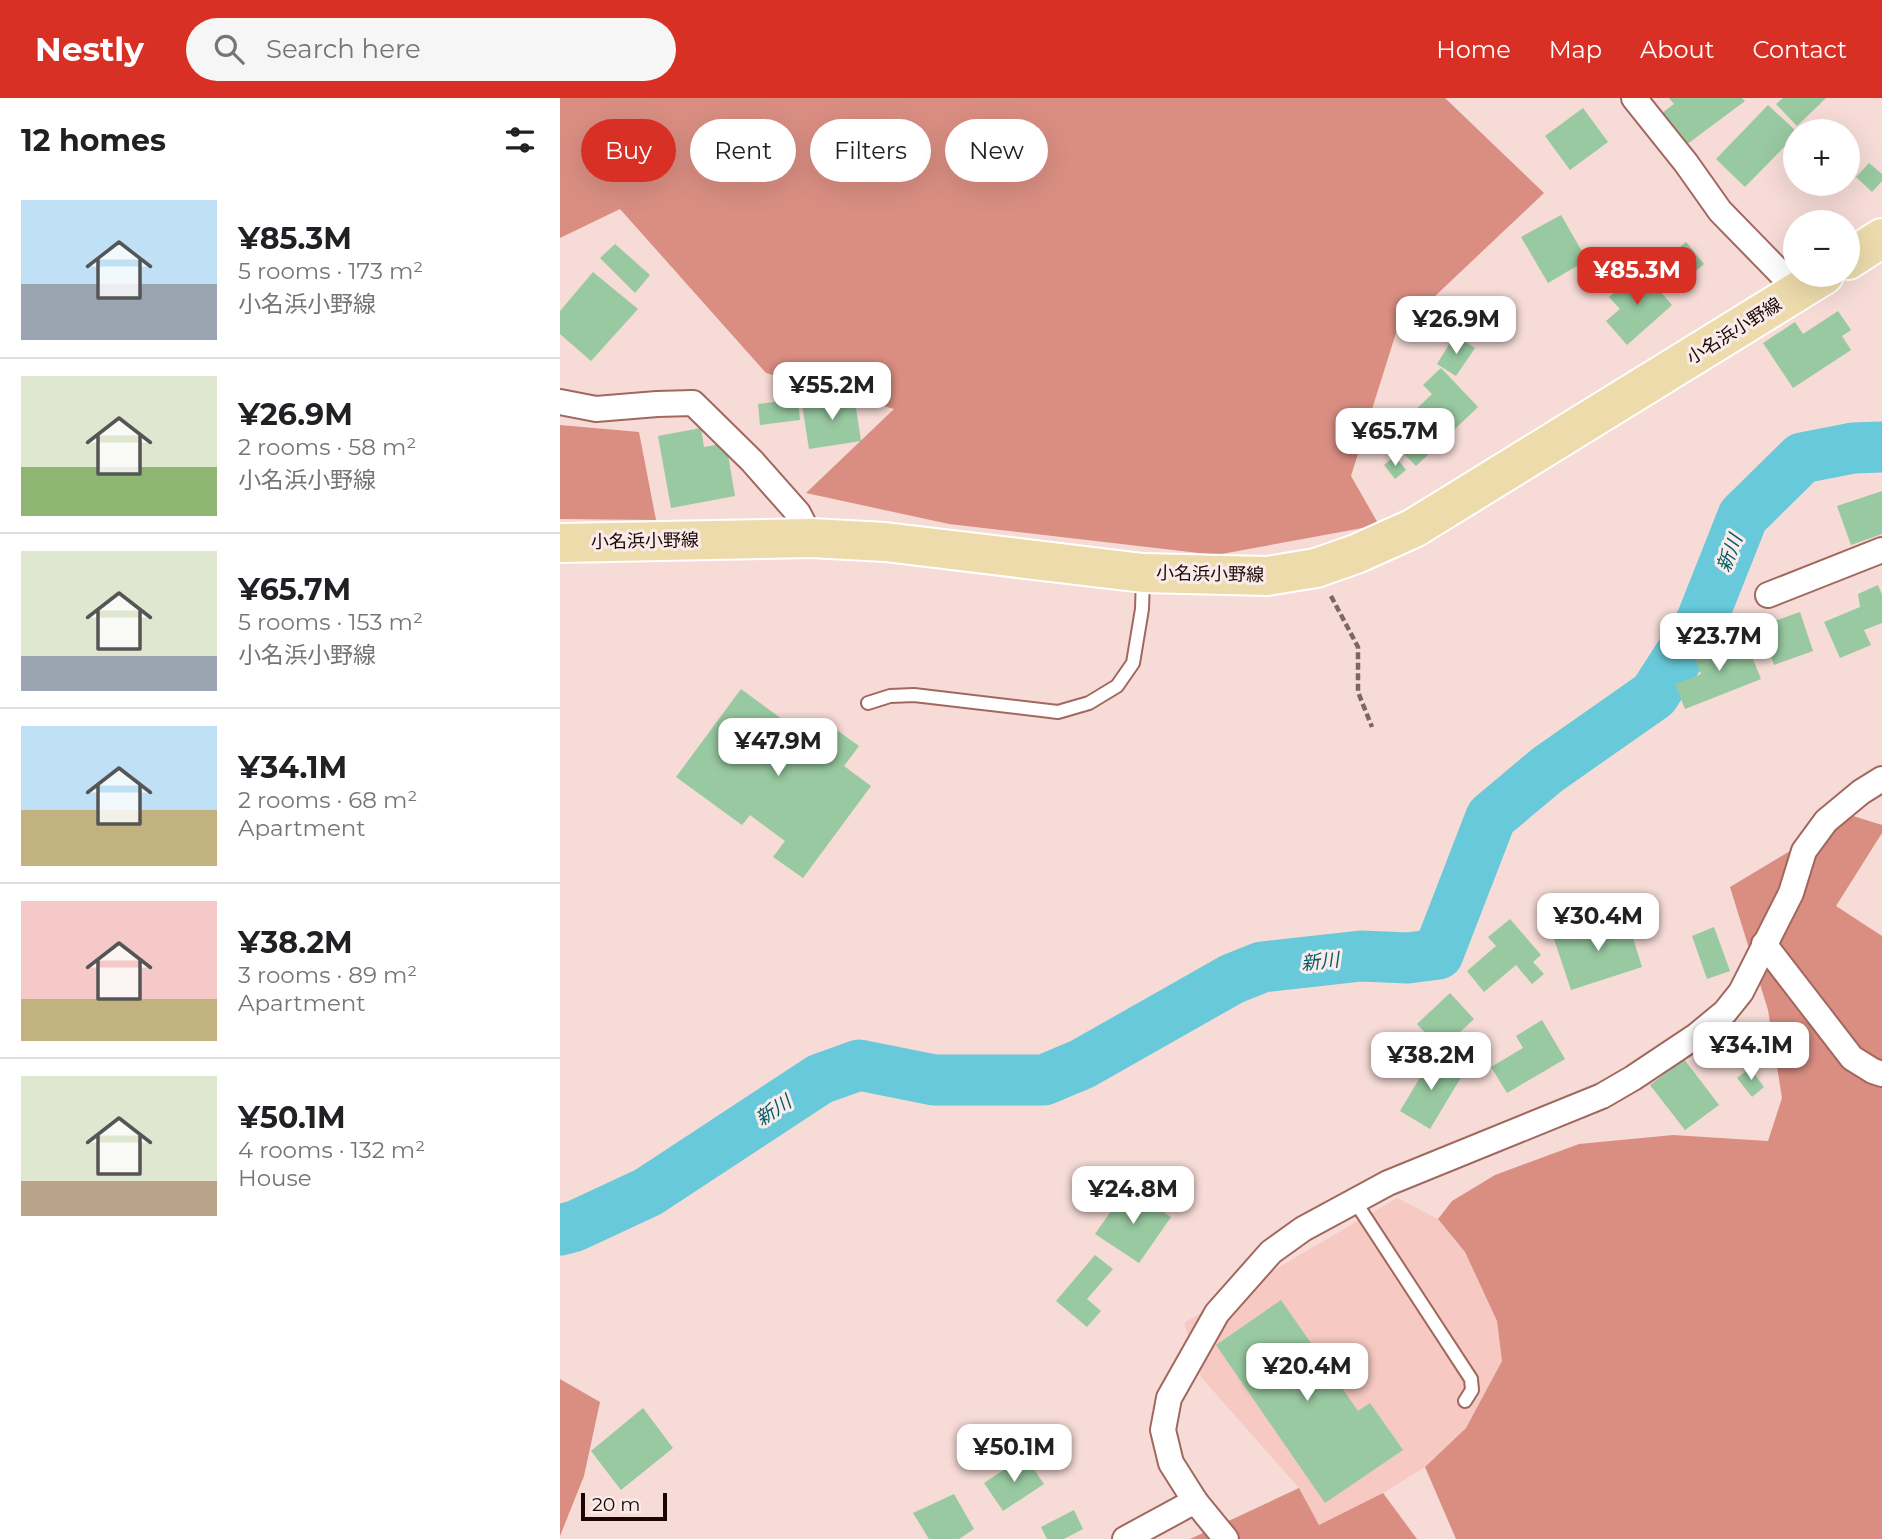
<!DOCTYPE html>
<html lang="en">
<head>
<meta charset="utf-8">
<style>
  :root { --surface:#fff; --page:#f6f6f6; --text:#202124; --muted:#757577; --line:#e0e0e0; --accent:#d93025 }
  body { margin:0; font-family:Montserrat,"Noto Sans JP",sans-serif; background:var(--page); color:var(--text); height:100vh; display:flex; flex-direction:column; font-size:26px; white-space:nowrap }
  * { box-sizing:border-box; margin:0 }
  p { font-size:23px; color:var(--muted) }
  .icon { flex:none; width:38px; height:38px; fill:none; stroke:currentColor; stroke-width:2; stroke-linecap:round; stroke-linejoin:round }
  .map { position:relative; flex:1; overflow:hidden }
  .drawer { display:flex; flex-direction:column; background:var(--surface); width:560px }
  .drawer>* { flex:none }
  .hud { position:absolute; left:21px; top:21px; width:665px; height:63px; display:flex; gap:14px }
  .tools { position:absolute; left:1223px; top:21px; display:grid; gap:14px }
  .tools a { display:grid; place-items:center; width:77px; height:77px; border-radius:50%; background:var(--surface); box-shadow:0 7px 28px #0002; font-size:35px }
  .scale { position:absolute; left:21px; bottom:18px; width:86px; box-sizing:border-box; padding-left:7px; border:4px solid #1a0604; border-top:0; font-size:19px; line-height:24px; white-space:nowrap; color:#1a0604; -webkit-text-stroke:5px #f9ebe9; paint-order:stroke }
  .price { position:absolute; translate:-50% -60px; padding:0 16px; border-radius:14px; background:#fff; color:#222; font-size:23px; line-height:46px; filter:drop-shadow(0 2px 4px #0008) }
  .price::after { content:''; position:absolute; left:50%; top:42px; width:21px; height:16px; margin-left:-10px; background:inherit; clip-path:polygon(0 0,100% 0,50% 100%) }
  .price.selected { background:var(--accent); color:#fff }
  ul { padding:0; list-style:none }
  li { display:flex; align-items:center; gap:21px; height:175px; padding:0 21px }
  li+li { border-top:2px solid var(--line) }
  li span { display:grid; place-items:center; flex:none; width:196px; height:140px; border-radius:0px; color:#555 }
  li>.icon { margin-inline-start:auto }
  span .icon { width:84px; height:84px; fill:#fffc; stroke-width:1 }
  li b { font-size:30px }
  h2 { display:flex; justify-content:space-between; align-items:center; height:84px; padding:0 21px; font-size:30px }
  .tag { padding:0 24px; border-radius:32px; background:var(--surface); box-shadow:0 7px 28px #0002; font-size:24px; line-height:63px }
  .tag.selected { background:var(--accent); color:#fff }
  header { display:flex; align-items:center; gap:42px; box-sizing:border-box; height:98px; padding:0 35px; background:var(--accent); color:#fff }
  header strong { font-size:33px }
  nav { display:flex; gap:38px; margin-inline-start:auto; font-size:24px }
  .search { width:490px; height:63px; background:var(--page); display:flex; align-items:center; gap:18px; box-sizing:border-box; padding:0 24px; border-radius:38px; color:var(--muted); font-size:26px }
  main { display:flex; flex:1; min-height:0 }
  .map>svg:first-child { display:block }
</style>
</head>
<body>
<header>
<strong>Nestly</strong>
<div class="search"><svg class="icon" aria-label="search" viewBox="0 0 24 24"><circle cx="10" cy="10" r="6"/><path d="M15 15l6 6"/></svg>Search here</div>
<nav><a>Home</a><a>Map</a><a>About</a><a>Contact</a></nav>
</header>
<main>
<section class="drawer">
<h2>12 homes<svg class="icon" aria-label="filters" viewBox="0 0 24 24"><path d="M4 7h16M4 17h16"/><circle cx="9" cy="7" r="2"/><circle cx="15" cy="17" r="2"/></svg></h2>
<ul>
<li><span style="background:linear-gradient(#bfe0f5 60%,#9aa5b1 0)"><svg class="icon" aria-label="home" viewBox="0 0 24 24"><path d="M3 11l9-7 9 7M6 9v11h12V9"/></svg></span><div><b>¥85.3M</b><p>5 rooms · 173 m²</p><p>小名浜小野線</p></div></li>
<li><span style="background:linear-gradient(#dfe7d0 65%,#8fb573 0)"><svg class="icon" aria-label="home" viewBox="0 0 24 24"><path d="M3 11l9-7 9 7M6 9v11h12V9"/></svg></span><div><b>¥26.9M</b><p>2 rooms · 58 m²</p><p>小名浜小野線</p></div></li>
<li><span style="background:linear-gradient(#dfe7d0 75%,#9aa5b1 0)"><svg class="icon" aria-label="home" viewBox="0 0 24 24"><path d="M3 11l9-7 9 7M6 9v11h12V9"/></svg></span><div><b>¥65.7M</b><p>5 rooms · 153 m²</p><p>小名浜小野線</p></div></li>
<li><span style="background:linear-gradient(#bfe0f5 60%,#c2b280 0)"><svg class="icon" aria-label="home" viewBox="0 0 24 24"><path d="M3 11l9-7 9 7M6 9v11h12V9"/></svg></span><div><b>¥34.1M</b><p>2 rooms · 68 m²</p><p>Apartment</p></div></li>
<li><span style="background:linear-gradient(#f6c9c9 70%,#c2b280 0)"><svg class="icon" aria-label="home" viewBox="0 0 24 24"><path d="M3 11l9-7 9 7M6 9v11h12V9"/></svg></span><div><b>¥38.2M</b><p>3 rooms · 89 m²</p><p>Apartment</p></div></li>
<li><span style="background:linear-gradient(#dfe7d0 75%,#b9a48a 0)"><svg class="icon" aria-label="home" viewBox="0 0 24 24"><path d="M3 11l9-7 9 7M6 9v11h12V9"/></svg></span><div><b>¥50.1M</b><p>4 rooms · 132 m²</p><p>House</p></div></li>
</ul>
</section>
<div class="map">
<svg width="1322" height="1441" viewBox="0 0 1322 1441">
  <rect width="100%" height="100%" fill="#f6dbd6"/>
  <path fill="#f6c9c2" d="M837,1100L878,1121L905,1154L937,1223L942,1263L906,1330L865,1369L823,1395L759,1427L739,1390L641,1279L624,1225Z"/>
  <g fill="#da8e82">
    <path d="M0,0H885L984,95L836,235L791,378L819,427L656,457L389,426L246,395L334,311L206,275L60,111L0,140Z"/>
    <path d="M0,327L79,334L96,422L0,421Z"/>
    <path d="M1290,717L1322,727V735L1276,808L1322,838V1441H896L865,1369L906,1330L942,1263L937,1223L905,1154L878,1121L892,1103L935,1077L1019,1046L1113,1037L1208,1043L1222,1000L1208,912L1170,789Z"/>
    <path d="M0,1281L40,1304L24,1378L0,1438Z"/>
    <path d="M739,1390L759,1427L823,1395L857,1441H630Z"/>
  </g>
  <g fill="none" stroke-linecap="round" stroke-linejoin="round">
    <path stroke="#67c9d9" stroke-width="51" d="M0,1132L15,1128L88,1094L260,981L299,967L374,982H484L522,966L672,881L702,869L801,858L848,860L878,856L931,719L987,672L1094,597L1141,524L1183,418L1242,360L1293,350L1322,349"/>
  </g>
  <g fill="#98c9a0">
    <path d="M1109,0H1182L1185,3L1122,50L1098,18L1114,6Z"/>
    <path d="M1223,0H1266L1237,28L1216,6Z"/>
    <path d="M1208,7L1236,33V37L1185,89L1156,61Z"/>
    <path d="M1023,10L1048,44L1010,72L985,38Z"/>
    <path d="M1309,65L1322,76V83L1312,94L1296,79Z"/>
    <path d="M1001,117L1027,162L988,185L961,139Z"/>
    <path d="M1126,144L1144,166L1121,185L1103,164Z"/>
    <path d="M55,146L90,177L75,195L40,160Z"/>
    <path d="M1081,171L1112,207L1067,247L1046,223L1060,211L1049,199Z"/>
    <path d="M33,174L78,211L31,263L0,236V213Z"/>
    <path d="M1278,213L1291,232L1282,238L1291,252L1233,290L1203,245L1235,224L1243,236Z"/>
    <path d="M895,237L915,250L896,278L877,266Z"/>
    <path d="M881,270L918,309L856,368L827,339L872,296L863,287Z"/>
    <path d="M294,297L301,343L249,351L242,306Z"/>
    <path d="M238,301L240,322L200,327L198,306Z"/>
    <path d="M141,330L144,349L166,345L175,398L111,410L98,338Z"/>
    <path d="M835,358L846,372L835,381L824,367Z"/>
    <path d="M1322,393V436L1291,447L1277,408Z"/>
    <path d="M1318,487L1322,497V525L1304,532L1311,547L1280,560L1264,524L1300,509L1298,496Z"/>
    <path d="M1240,514L1253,553L1214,567L1200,528Z"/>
    <path d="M1184,539L1201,581L1125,611L1115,586L1141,576L1134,559Z"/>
    <path d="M181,591L237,632L260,620L299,648L284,668L311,688L243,780L213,759L225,743L190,717L182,727L116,679Z"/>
    <path d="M1066,818L1082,869L1011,892L994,841Z"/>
    <path d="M950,821L981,857L973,864L984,876L972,886L956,867L924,894L907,873L936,848L928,839Z"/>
    <path d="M1154,829L1170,873L1147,881L1132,838Z"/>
    <path d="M890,895L914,921L881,952L857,926Z"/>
    <path d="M982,922L1005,961L947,995L931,969L963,950L956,938Z"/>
    <path d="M873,958L903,976L870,1031L840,1013Z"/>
    <path d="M1124,961L1159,1007L1125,1032L1090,987Z"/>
    <path d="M1190,970L1204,989L1192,999L1177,980Z"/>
    <path d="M567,1090L611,1119L579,1165L535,1136Z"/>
    <path d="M535,1157L553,1171L527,1201L541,1213L527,1229L496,1203Z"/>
    <path d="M721,1202L798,1313L810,1305L843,1352L765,1405L656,1247Z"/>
    <path d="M83,1310L113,1350L61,1392L31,1353Z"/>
    <path d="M465,1358L484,1386L443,1413L424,1385Z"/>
    <path d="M394,1396L414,1431L399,1441H369L353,1415Z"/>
    <path d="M514,1412L523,1431L504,1441H487L481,1429Z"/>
  </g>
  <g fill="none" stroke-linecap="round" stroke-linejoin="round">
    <g stroke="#a2675e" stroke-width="16">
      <g id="service">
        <path d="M308,605L330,598L354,597L498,614L529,605L557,588L573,565L582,511L583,479"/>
        <path d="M794,1102L911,1281L912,1292L905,1303"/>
      </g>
    </g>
    <g stroke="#a2675e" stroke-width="28">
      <g id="minor">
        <path d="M1074,0L1126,65L1160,113L1238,193"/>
        <path d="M0,304L36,311L97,306L133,305L192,363L238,415L251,440"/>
        <path d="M1208,497L1322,452"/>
        <path d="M1204,846L1292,960L1313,973L1322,976"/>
        <path d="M565,1441L635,1403"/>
        <path d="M666,1441L635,1403L611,1365L603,1332L609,1300L657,1215L711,1154L743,1131L828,1085L1042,998L1073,980L1136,938L1165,914L1181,894L1231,795L1244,753L1266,723L1301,694L1322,681"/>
      </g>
    </g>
    <g stroke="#fff" stroke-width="42">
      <g id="primary">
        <path d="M1288,162L1322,140"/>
        <path d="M0,445L251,440L325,444L583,475L707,478L756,470L796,456L854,430L1264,177"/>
      </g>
    </g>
    <path stroke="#7e6763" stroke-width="4.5" stroke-dasharray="7 3.5" stroke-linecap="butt" d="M771,498L798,549V594L812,629"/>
    <use href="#service" stroke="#fff" stroke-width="12"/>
    <use href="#minor" stroke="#fff" stroke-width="24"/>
    <use href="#primary" stroke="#eddbac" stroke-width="38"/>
  </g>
  <g text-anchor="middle" stroke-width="6" stroke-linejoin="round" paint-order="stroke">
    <g font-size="18" fill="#1a0604" stroke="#f9ebe9">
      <text transform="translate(1174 233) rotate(-32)" y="6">小名浜小野線</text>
      <text transform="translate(85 443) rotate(-1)" y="6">小名浜小野線</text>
      <text transform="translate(650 476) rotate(1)" y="6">小名浜小野線</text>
    </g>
    <g font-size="19" font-style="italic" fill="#005c67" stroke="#f9ebe9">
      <text transform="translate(1169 455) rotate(-69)" y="7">新川</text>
      <text transform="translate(760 863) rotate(-6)" y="7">新川</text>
      <text transform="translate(213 1012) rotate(-33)" y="7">新川</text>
    </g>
  </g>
</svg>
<div class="tools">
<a>+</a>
<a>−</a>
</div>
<div class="scale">20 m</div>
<b class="price selected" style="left:1077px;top:209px">¥85.3M</b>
<b class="price" style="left:896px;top:258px">¥26.9M</b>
<b class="price" style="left:272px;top:324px">¥55.2M</b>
<b class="price" style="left:835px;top:370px">¥65.7M</b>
<b class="price" style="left:1159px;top:575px">¥23.7M</b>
<b class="price" style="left:218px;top:680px">¥47.9M</b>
<b class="price" style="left:1038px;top:855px">¥30.4M</b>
<b class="price" style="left:1191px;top:984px">¥34.1M</b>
<b class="price" style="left:871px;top:994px">¥38.2M</b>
<b class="price" style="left:573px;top:1128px">¥24.8M</b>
<b class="price" style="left:747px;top:1305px">¥20.4M</b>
<b class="price" style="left:454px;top:1386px">¥50.1M</b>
<div class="hud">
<a class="tag selected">Buy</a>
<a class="tag">Rent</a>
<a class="tag">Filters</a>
<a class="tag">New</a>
</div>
</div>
</main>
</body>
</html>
